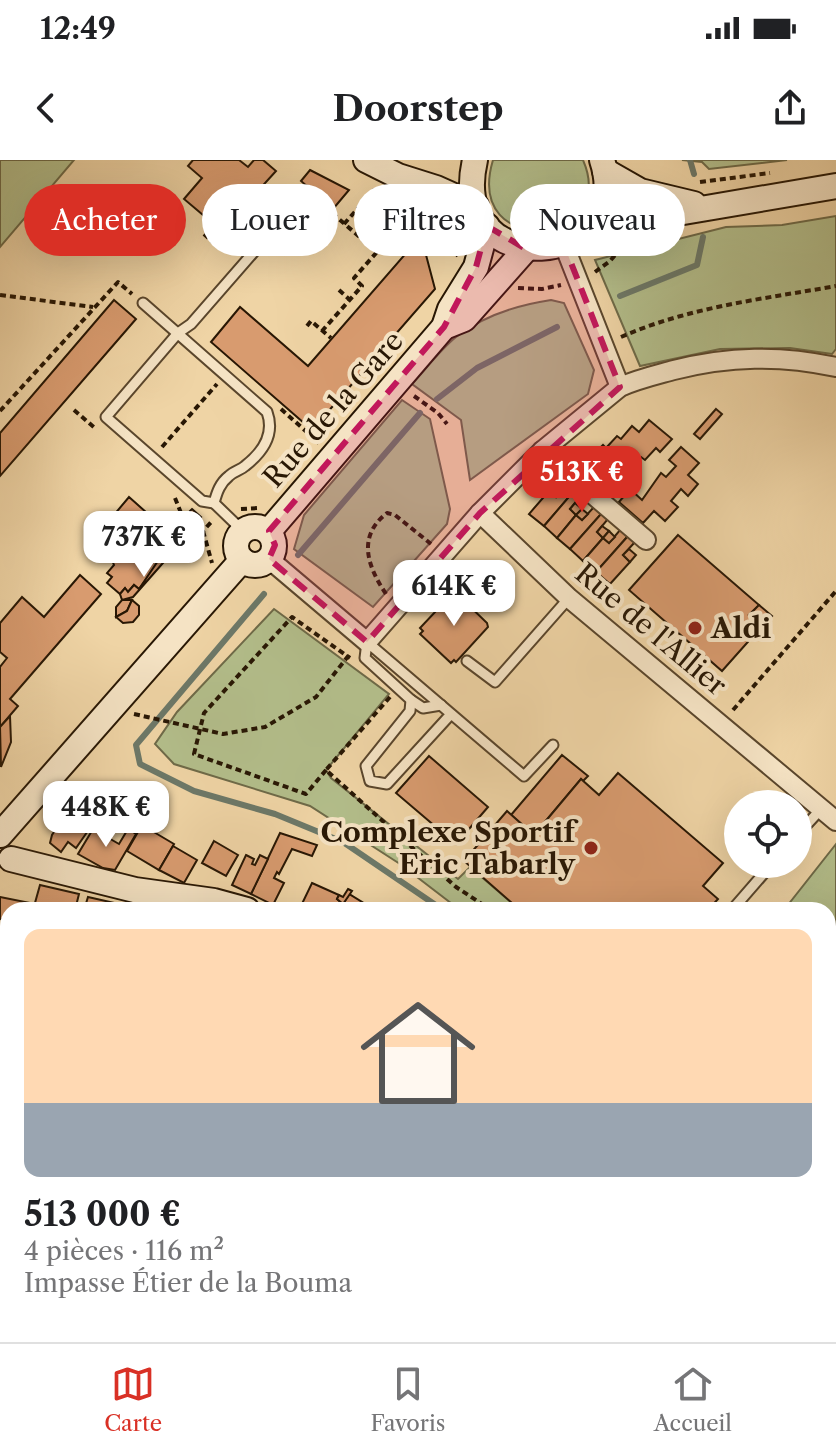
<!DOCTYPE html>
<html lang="fr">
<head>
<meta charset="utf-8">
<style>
  :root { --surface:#fff; --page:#f6f6f6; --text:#202124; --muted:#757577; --line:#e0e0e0; --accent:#d93025 }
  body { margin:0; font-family:"Libre Caslon Text",serif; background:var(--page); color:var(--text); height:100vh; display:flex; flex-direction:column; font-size:30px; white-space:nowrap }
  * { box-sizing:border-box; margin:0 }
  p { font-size:26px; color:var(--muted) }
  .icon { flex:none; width:44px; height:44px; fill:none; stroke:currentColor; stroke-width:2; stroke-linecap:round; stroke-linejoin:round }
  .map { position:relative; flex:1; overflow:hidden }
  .side { position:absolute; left:0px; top:742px; width:836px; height:440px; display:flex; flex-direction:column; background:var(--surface); border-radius:24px 24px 0 0; box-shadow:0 8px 32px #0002 }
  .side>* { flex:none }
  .banner { position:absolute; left:24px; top:24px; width:788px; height:72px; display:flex; gap:16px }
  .controls { position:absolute; left:724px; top:630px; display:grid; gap:16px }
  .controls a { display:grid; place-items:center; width:88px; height:88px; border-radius:50%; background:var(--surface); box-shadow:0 8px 32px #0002; font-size:40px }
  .price { position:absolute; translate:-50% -68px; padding:0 18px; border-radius:16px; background:#fff; color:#222; font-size:26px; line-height:52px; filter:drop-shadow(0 2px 4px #0008) }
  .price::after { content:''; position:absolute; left:50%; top:48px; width:24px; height:18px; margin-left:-12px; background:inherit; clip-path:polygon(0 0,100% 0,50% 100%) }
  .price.on { background:var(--accent); color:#fff }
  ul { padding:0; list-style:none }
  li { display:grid; align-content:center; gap:16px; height:424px; padding:0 24px }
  li span { display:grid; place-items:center; height:248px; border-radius:16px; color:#555 }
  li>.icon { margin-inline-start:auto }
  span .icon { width:144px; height:144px; fill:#fffc; stroke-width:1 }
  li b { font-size:34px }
  .pill { padding:0 28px; border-radius:36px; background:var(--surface); box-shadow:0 8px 32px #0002; font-size:28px; line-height:72px }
  .pill.on { background:var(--accent); color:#fff }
  .status { display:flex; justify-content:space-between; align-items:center; height:56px; padding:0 40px; background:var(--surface); direction:ltr }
  .status svg { height:22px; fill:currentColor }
  header { display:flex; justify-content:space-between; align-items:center; height:104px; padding:0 24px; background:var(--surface); font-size:36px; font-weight:800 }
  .tabs { display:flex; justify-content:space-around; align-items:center; height:112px; border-top:2px solid var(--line); background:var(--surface); font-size:22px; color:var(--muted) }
  .tabs a { display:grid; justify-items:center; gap:4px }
  .tabs .on { color:var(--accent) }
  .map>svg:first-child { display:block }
</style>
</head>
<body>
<div class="status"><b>12:49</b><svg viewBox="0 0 49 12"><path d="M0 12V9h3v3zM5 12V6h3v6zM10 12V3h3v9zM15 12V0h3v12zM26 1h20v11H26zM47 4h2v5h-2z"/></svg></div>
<header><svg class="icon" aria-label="back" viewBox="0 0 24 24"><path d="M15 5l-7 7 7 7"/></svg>Doorstep<svg class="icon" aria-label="share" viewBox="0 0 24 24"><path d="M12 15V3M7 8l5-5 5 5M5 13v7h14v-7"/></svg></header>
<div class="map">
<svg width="836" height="1182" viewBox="0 0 836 1182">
  <rect width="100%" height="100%" fill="#efd4a5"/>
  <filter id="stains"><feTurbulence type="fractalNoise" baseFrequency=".0025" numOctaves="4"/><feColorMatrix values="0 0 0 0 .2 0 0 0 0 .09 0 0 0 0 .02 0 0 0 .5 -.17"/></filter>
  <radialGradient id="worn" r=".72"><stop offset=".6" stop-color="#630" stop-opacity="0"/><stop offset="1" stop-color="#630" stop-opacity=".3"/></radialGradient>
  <g fill="#b3be8b" stroke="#6e6a48" stroke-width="2">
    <path d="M0,0H74L0,87Z"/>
    <path d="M493,0H583C620,85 463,101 493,0Z"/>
    <path d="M682,0H787L709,9L702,2Z"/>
    <path d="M836,56V189L832,194L790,188L720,189L640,206L595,100L726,67L782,65Z"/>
    <path d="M551,140L564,143L594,210L588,234L470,320L461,260L412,224C426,209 440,190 456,177C483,156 518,145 551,140Z"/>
    <path d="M402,240L430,259L450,349L447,364L373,447L294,389L304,355Z"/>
    <path d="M274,449L389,534L326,610L331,618L458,719L470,707L520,750H460L400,704L310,646L174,604L155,584L177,552Z"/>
    <path d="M836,684V1182H817L811,1174H828V809L835,801L828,795V750H784Z"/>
  </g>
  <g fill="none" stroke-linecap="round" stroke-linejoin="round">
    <g stroke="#6c7868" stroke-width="6">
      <path d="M690,0L694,14"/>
      <path d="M620,136L697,105L703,77"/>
      <path d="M437,239L477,208L557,167"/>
      <path d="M298,395L420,253"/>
      <path d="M264,434L136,585L140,604L194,631L275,654L343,682L443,750"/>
      <path d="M828,1034V1061"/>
      <path d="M828,1134L836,1146"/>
    </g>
  </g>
  <g fill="#d89b6f" stroke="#281704" stroke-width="2">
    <path d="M193,0H239L248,7L254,0H263L276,11L247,43L261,55L246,72L232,60L222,71L184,39L202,18L188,6Z"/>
    <path d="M310,10L349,30L333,49L301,21Z"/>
    <path d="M421,76L435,129L312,270L211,182L240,147L308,206Z"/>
    <path d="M114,140L136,159L0,316V273Z"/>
    <path d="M716,249L722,254L700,279L694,274Z"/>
    <path d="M649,260L672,279L660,292L656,288L645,300L641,297L631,309L627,306L616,318L613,315L602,328L578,306L589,294L592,296L603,285L606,288L617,276L621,279L632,266L639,272Z"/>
    <path d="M681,287L699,303L688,315L698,324L688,336L681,329L671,341L678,347L665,361L654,351L643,363L619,342L630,329L642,340L661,313L666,317L676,306L669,300Z"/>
    <path d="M567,324L574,331L544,366L529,354L549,331L556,337Z"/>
    <path d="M554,325L561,331L556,337L549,331Z"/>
    <path d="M574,331L581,336L570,349L576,355L557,378L544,366Z"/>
    <path d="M129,337L147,353L142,358L157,370L161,365L180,381L168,395L164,392L160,397L161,399L139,429L134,425L128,432L125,428L120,434L107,423L112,417L107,413L114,405L112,400L115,395L98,374Z"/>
    <path d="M575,343L582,349L576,355L570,349Z"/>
    <path d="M594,347L601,354L570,389L557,378L576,355L582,360Z"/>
    <path d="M192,349L201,357L196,362L187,354Z"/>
    <path d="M582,349L588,354L582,360L576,355Z"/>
    <path d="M601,354L608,359L597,372L603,378L583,401L570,389Z"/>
    <path d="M602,366L609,371L603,378L597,372Z"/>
    <path d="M620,370L628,376L596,412L583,401L603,378L609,383Z"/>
    <path d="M609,371L615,377L609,383L603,378Z"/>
    <path d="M98,374L106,381L115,395L114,396L93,379Z"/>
    <path d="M678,375L759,445L749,455L762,466L722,511L629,430Z"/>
    <path d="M628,376L635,382L623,395L630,402L610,424L596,412Z"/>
    <path d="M629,389L636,395L630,402L623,395Z"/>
    <path d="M164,392L170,395L133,437L122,440L120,434L125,428L128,432L134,425L139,429Z"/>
    <path d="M80,415L101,434L10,539L18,546L0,567V507L7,498L0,492V463L22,437L44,457Z"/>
    <path d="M476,416L483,422L477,430L469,423Z"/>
    <path d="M452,434H457L487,463L488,467L456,502L454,500L451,503L420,474L423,471L420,468Z"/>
    <path d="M122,440H132L127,451L116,457V447Z"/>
    <path d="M132,440L139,446V455L133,462L123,463L116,457L127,451Z"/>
    <path d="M759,445L772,456L762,466L749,455Z"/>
    <path d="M10,556L11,582L1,607L0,567Z"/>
    <path d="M562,595L588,616L583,621L581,619L534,675L511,655Z"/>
    <path d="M429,596L488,647L456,684L396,633Z"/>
    <path d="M618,613L723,703L703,726L718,739L708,750H520L464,701L507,651L534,675L581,619L599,635Z"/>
    <path d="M85,625L94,633L83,647L72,640Z"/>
    <path d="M70,648L92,665L76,688L68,682L61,692L50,683L52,675Z"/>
    <path d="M142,665L174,684L159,710L127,691Z"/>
    <path d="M93,669L119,684L128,669L136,674L115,710L103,708L78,694Z"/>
    <path d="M280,673L317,685L312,696L292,689L279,714L277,712L274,718L284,723L273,745L251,734Z"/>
    <path d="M214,681L238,695L226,716L202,703Z"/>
    <path d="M173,686L197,700L184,723L159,710Z"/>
    <path d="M246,695L254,699L252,704L255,705L260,695L268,699L251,734L232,725Z"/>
    <path d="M312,723L339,735L337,739L343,744L349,734L375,750H299Z"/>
    <path d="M40,725L79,734L75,750H33Z"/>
    <path d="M348,729L352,731L343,744L337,739L339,735L343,737Z"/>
    <path d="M0,737L35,744L33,750H8V761L0,759Z"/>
    <path d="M88,737L141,749V750H84Z"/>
    <path d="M7,795L8,838L6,843L0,841V814Z"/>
    <path d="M8,960V1004L3,1000L2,996L5,994L0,992V988L8,982L0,973V966L1,967Z"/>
    <path d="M3,1095L8,1098V1102L0,1113V1099Z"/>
    <path d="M4,1148L8,1150V1165L0,1162Z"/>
    <path d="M0,1162L8,1165V1174H32L30,1182H0L3,1166Z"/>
    <path d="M71,1174H92L90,1182H69Z"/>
    <path d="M92,1174H102L100,1182H90Z"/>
    <path d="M247,1174H270L265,1182H256Z"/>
    <path d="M353,1174H360L372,1182H347Z"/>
    <path d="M513,1174H545L540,1182H511Z"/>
    <path d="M709,1174H751L741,1182H715Z"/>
  </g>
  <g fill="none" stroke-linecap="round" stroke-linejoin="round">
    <g stroke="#5a462c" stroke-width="13">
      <g id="lane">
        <path d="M143,143L267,252C275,274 263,292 245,306C241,310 234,311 229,316C220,323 217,332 214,343L243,371"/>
        <path d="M214,343L202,341L106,257L178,173L191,164L307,31"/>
        <path d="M467,501L495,522L569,438"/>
        <path d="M411,540L423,548L441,545"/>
        <path d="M451,554L387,624L370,621L366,606L410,551L411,540L365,498L367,482L524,616L553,585"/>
        <path d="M798,674L822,648"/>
        <path d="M732,750L772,704"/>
      </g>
    </g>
    <g stroke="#5a462c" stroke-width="22">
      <g id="street">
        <path d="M564,85L620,227"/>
        <path d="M542,291L646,380"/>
        <path d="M480,353L569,438L836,661"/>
        <path d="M269,399L367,482L480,353L542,291L620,227C638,219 656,215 674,210C729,196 780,195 836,207"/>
        <path d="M0,1072L8,1083"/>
        <path d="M53,1174L55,1182"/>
        <path d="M276,1182L281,1174"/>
        <path d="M426,1182L431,1174"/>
      </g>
    </g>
    <g stroke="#281704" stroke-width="28">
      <g id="secondary">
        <path d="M366,0L398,16L436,28L476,46"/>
        <path d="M475,0C446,125 638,109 602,0"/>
        <path d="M605,11L640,31L694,44"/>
        <path d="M587,69L622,59L654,57L836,26"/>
        <path d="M444,167L464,159L526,89"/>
        <circle cx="255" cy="386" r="19"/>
        <path d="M269,371L444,167L450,149L476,107L487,66"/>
        <path d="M0,675L242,400"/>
        <path d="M11,699L135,730L214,741L247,750"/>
        <path d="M797,1174L803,1182"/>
      </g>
    </g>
    <g stroke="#281704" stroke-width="4" stroke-dasharray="6 4" stroke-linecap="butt">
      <path d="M700,22L770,13"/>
      <path d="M317,40L377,92L354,118L362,126L322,171"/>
      <path d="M436,50L446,79L458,96"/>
      <path d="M344,64L377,27"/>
      <path d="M204,74L217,86L237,64"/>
      <path d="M595,112L610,101L626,82"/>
      <path d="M518,128L542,129L561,125"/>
      <path d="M339,130L350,140"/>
      <path d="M0,135L93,147"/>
      <path d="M307,166L311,161L331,178"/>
      <path d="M621,177C689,147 763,139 836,126"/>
      <path d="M414,236L438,253L447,264"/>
      <path d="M281,249L319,283"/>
      <path d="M74,250L96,269"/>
      <path d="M0,251L118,122L132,134"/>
      <path d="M162,287L217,224"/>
      <path d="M175,338L181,353L203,371L213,360"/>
      <path d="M241,349L259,348"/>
      <path d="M203,371L212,403"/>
      <path d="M386,434C367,406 357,376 387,353L395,355L431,384"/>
      <path d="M390,537L326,610L456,727L491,750"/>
      <path d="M733,550L836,431"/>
      <path d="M134,554L223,574L265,567L316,537L349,495"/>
      <path d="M326,610L306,634L194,594L204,553L292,457L350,498"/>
      <path d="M828,949L836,956"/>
    </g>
    <use href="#lane" stroke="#f5e3c4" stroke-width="9"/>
    <use href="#street" stroke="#f5e3c4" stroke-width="18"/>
    <use href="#secondary" stroke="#f5e3c4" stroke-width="24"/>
  </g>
  <path fill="#c2185b" fill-opacity="0.2" stroke="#c2185b" stroke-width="6" stroke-dasharray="16 10" stroke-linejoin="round" d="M487,66L526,89L564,85L620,227L480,353L367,482L269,399L275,385L269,371L444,167L476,107Z"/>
  <g fill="#8f2418" stroke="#f5e3c4" stroke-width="3">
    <circle cx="695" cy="468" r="8"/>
    <circle cx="591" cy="688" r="8"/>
  </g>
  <g text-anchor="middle" stroke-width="8" stroke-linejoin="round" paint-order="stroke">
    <g font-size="28" fill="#281704" stroke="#f5e3c4">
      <text transform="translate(333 249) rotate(-49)" y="10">Rue de la Gare</text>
      <text transform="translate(651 469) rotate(40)" y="10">Rue de l'Allier</text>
    </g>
    <g font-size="28" font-weight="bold" fill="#281704" stroke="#f5e3c4" text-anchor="start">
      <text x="711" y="478">Aldi</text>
      <text x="575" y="682" text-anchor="end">Complexe Sportif<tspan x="575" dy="32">Eric Tabarly</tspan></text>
    </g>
  </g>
  <rect width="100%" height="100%" filter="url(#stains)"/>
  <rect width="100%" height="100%" fill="url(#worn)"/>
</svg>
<div class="controls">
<a><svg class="icon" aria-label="locate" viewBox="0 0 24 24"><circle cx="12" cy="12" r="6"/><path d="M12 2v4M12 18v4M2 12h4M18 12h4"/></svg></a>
</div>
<b class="price on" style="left:582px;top:354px">513K €</b>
<b class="price" style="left:144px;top:419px">737K €</b>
<b class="price" style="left:454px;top:468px">614K €</b>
<b class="price" style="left:106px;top:689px">448K €</b>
<div class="banner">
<a class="pill on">Acheter</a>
<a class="pill">Louer</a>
<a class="pill">Filtres</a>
<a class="pill">Nouveau</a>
</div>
<section class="side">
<ul>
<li><span style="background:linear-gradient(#ffd9b3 70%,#9aa5b1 0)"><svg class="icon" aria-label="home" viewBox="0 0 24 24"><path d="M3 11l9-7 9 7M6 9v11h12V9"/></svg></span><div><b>513 000 €</b><p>4 pièces · 116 m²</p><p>Impasse Étier de la Bouma</p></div></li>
</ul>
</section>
</div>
<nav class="tabs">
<a class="on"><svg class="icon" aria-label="map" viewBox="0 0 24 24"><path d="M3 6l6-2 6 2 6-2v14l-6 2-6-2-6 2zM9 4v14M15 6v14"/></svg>Carte</a>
<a><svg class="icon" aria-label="saved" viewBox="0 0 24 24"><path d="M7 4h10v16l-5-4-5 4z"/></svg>Favoris</a>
<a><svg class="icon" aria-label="home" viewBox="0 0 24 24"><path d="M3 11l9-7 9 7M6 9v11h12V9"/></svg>Accueil</a>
</nav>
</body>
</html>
